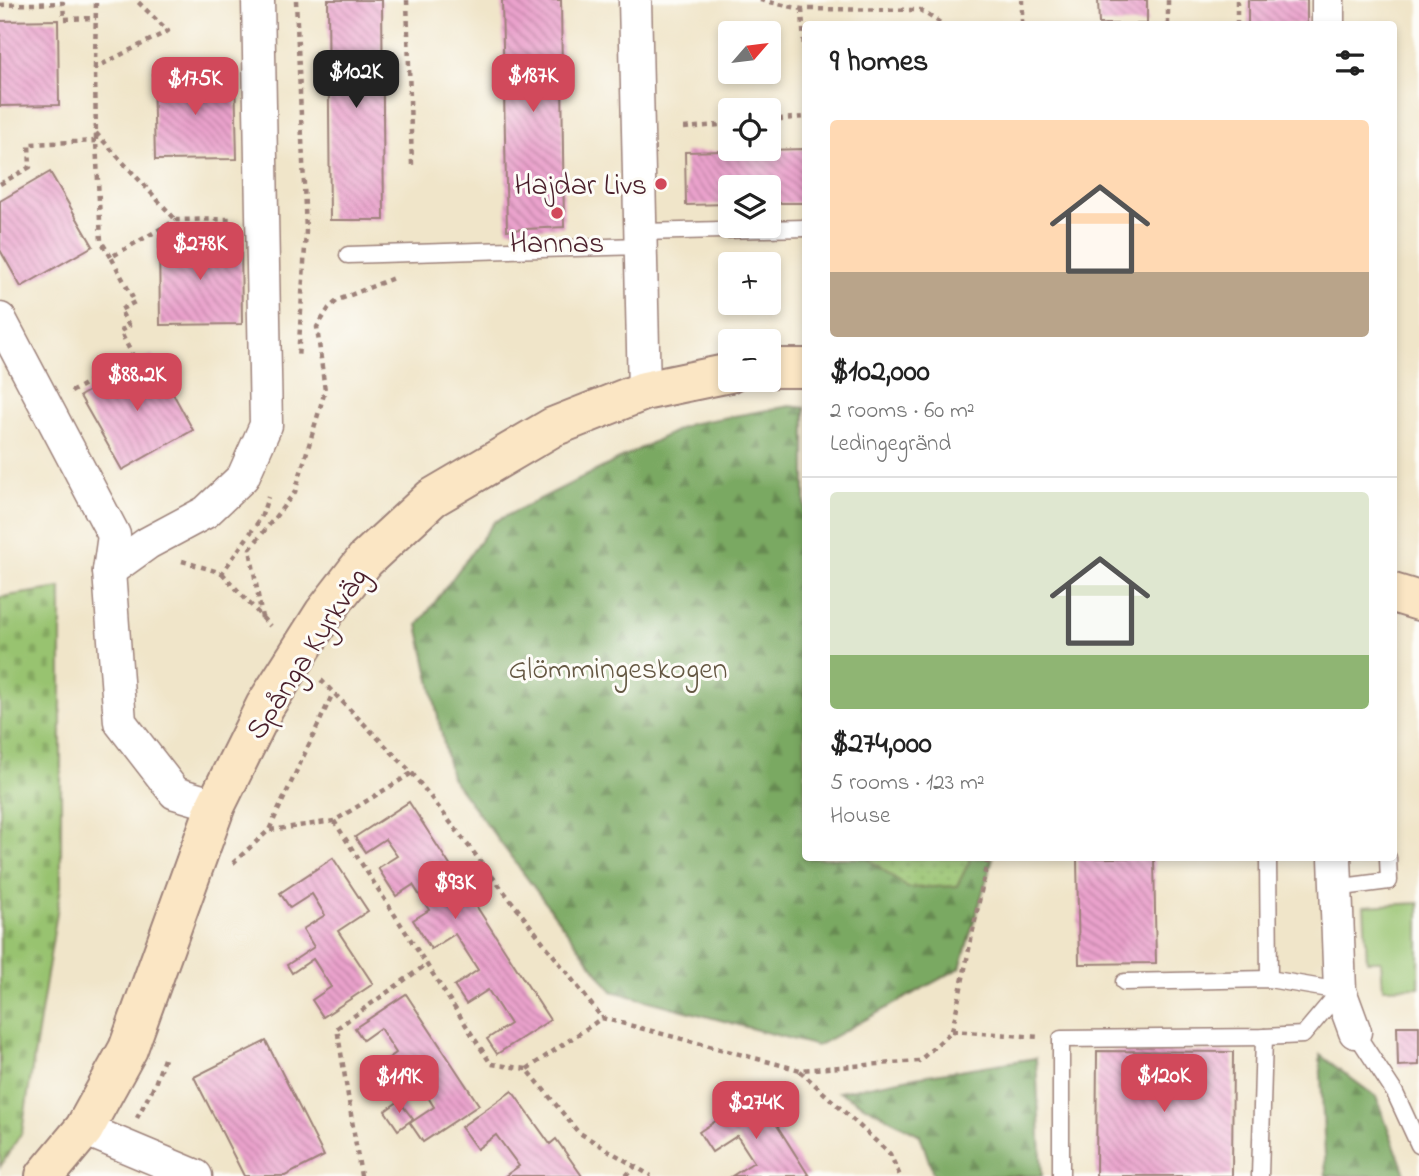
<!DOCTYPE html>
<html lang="en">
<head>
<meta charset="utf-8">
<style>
  :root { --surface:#fff; --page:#f6f6f6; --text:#222; --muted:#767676; --line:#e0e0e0; --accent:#d1495b }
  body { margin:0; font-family:"Indie Flower",sans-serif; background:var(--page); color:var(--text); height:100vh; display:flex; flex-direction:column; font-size:26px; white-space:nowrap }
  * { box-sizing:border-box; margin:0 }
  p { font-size:23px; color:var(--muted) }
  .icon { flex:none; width:38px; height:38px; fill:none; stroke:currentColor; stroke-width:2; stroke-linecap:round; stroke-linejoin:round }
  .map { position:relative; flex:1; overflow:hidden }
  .side { position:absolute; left:802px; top:21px; width:595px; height:840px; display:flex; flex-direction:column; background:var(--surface); border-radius:7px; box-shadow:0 4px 10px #0003 }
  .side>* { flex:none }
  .needle { width:46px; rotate:62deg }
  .controls { position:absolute; left:718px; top:21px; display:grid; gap:14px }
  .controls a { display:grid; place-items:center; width:63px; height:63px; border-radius:7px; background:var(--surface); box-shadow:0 4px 10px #0003; font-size:35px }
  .price { position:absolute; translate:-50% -60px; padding:0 16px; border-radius:14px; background:var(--accent); color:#fff; font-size:23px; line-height:46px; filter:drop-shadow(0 2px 4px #0008) }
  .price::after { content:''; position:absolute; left:50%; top:42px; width:21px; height:16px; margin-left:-10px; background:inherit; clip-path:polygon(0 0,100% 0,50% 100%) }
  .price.active { background:#222; color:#fff }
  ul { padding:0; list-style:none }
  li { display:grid; align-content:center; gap:14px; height:371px; padding:0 28px }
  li+li { border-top:2px solid var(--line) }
  li span { display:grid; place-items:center; height:217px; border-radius:7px; color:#555 }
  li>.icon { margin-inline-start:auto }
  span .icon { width:126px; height:126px; fill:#fffc; stroke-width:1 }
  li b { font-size:30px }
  h2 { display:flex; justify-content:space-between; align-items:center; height:84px; padding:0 28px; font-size:30px }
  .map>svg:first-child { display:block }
</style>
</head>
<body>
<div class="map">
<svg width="1419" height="1176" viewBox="0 0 1419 1176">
  <defs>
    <pattern id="forest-firs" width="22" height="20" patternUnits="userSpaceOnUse" patternTransform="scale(1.75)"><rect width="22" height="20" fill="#7aa962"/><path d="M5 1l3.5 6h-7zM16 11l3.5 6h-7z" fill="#668951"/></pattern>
    <pattern id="cemetery-stones" width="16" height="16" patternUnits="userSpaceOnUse" patternTransform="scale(1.75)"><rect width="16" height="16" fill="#98c370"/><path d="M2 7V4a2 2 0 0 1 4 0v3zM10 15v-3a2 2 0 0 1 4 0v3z" fill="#84a761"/></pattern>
    <pattern id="park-dots" width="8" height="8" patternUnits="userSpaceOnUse" patternTransform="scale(1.75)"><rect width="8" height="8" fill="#98c370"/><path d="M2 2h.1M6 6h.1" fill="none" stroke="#84a761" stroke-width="1.8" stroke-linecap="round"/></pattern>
    <pattern id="building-back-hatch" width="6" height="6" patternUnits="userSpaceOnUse" patternTransform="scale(1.75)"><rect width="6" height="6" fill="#eaa2cc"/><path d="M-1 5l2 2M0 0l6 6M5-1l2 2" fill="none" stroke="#c083a6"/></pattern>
  </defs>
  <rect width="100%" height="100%" fill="#fdfcf7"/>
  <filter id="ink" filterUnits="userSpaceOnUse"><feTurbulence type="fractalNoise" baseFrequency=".0143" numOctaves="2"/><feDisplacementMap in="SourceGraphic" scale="14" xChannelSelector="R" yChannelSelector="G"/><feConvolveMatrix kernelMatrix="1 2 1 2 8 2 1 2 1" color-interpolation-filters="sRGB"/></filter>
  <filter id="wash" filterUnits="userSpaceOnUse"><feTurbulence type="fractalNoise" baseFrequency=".00686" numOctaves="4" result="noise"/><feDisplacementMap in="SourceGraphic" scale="28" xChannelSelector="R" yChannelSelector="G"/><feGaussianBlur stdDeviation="1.57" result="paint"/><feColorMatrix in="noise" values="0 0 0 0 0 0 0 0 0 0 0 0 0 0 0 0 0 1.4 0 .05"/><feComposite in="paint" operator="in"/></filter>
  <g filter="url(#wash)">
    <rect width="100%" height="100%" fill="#f0e5c9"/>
    <path fill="#98c370" stroke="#71714e" stroke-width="2" d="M1419,903V987L1383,988L1381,961H1367L1364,906Z"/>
    <g fill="url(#forest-firs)" stroke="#626446" stroke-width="2">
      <path d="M790,406L805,408V858H993L960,968L817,1046L612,991L451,777L418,625L494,522L689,424Z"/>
      <path d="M1320,1055L1376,1097L1406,1176H1326Z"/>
      <path d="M1036,1058L1042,1176H934L920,1135L839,1092L915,1077Z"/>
    </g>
    <path fill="url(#cemetery-stones)" stroke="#71714e" stroke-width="2" d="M61,588V887L22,1132L0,1167V597Z"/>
    <path fill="url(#park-dots)" stroke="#71714e" stroke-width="2" d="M867,858H971L957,886L908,888Z"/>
    <g id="blocks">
      <g fill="url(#building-back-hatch)">
        <path d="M328,0H382L384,220H330Z"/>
        <path d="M502,0H561L564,227L507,230Z"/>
        <path d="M1098,0H1147V24H1099Z"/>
        <rect x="1248" y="0" width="59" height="24"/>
        <path d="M58,20L59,105L0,106V21Z"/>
        <path d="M235,73L237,159L155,160L153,74Z"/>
        <path d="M805,149V203H768V187H730V204L686,205L685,152Z"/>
        <path d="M50,172L93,246L21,287L0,250V201Z"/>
        <path d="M241,238L242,324L160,325L159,239Z"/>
        <path d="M152,355L193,430L122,470L80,396Z"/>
        <path d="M409,802L550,1020L497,1054L487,1039L510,1024L488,990L466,1004L454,986L478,970L455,934L431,949L413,920L429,910L413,885L396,896L378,868L397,856L385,839L365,852L355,837Z"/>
        <path d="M333,858L368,911L338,931L373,984L323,1017L312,1000L331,987L313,959L292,973L287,965L314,947L303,929L325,915L312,894L290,908L280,893Z"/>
        <path d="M1077,858H1154L1156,963L1079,964Z"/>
        <path d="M406,994L479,1105L423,1142L410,1123L434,1107L418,1081L395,1095L376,1067L396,1053L380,1028L363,1040L355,1028Z"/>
        <path d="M1397,1026H1419V1065L1398,1066Z"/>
        <path d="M266,1041L324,1156L285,1176H244L194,1077Z"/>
        <path d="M1097,1051L1233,1052L1232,1176H1096Z"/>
        <path d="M512,1091L550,1144L556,1139L582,1176H505L519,1166L496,1135L477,1149L461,1127Z"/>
        <path d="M757,1094L809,1176H732L754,1162L737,1136L712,1152L699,1132Z"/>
        <path d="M399,1101L413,1119L398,1130L385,1111Z"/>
      </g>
    </g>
  </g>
  <g filter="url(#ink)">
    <use href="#blocks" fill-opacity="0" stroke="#9d827a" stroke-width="2"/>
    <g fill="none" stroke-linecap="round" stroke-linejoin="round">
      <g stroke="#9d827a" stroke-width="19">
        <g id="lane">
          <path d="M641,232L805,228"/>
          <path d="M348,255L641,246"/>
          <path d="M1268,858L1269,979"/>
          <path d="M1335,888L1389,881L1388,858"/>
          <path d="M1355,1032L1395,1093L1419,1145"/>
          <path d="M1061,1176V1039L1264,1037L1303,1035L1340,991L1269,979L1124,982"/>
          <path d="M1260,1176L1264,1037"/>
        </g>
      </g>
      <g stroke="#9d827a" stroke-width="35">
        <g id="street">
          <path d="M635,0L644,391"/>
          <path d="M1328,0V24"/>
          <path d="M0,319L114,535L109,571L120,722L175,793L216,805"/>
          <path d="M109,571L148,543L206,512L243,477L266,425L258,0"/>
          <path d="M1335,858L1340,991L1355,1032"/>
          <path d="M84,1129L196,1176"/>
        </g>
      </g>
      <g stroke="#9d827a" stroke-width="42">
        <g id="secondary">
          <path d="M768,368H805"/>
          <path d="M1393,593L1419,601"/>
          <path d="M45,1176L84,1129L128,1049L216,805L265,706L324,613L365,560L432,498L553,427L644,391L730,373"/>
        </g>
      </g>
      <g stroke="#9d827a" stroke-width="4.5" stroke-dasharray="5 5" stroke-linecap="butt">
        <path d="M296,0L306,231L298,359"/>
        <path d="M407,0L412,165"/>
        <path d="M760,0L802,9L920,10L942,24"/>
        <path d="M1168,0V24"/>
        <path d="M1237,0V24"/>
        <path d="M0,5L63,3L64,19L96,18"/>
        <path d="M802,9L805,68"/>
        <path d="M1022,24V0"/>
        <path d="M95,68L96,0"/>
        <path d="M768,120L805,117"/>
        <path d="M684,128L730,124"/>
        <path d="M96,133L176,220"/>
        <path d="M0,184L30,167L29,144L96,141"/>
        <path d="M111,257L101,241L96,141L95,68L168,31L136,0"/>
        <path d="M71,392L133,356L120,331L129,326L120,310L135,302L111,257L176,220L231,219"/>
        <path d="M182,561L222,573L261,518L268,497"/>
        <path d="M222,573L270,626"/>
        <path d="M262,618L250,549L295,492L325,391L317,327L329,308L338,300L396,277"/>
        <path d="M321,680L412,773L602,1018"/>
        <path d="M334,821L491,1064L527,1069L578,1132L651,1176"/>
        <path d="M270,830L334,821L412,773"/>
        <path d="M233,863L269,830L333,693"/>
        <path d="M952,1031L1039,1037"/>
        <path d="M527,1069L602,1018L800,1070L919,1061L952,1031L988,858"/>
        <path d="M800,1071L890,1154L900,1176"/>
        <path d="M137,1118L155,1084L165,1056"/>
        <path d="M361,1176L337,1028L427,964"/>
        <path d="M626,1176L634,1167"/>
      </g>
      <use href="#lane" stroke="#fff" stroke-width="16"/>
      <use href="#street" stroke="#fff" stroke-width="32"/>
      <use href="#secondary" stroke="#fbe6c4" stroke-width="38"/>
    </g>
  </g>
  <g fill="#d1495b" stroke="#fdfcf7" stroke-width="2.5">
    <circle cx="661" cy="184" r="7"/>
    <circle cx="557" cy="213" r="7"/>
  </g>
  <g text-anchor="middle" stroke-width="6" stroke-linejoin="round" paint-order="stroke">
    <g font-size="30" fill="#4a1f2b" stroke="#fdfcf7" text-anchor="end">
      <text x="647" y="194">Hajdar Livs</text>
      <text x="557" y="252" text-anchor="middle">Hannas</text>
    </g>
    <g font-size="30" fill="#4a1f2b" stroke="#fdfcf7">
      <text transform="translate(306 653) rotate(-57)" y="10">Spånga Kyrkväg</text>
    </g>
    <g font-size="30" fill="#655843" stroke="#fdfcf7">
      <text x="618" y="678">Glömmingeskogen</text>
    </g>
  </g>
</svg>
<div class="controls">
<a><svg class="needle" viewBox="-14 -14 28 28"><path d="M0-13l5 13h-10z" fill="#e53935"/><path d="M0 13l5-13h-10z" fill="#767676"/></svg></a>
<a><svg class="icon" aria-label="locate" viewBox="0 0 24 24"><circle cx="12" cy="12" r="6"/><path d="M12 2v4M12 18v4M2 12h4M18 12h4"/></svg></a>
<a><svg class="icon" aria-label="layers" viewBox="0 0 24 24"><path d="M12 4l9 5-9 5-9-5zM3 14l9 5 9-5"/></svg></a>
<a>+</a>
<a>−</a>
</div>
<b class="price active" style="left:356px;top:110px">$102K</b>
<b class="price" style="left:533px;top:114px">$187K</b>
<b class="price" style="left:195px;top:117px">$175K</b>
<b class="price" style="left:200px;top:282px">$278K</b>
<b class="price" style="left:137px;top:413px">$88.2K</b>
<b class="price" style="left:455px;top:921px">$93K</b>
<b class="price" style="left:1164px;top:1114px">$120K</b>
<b class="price" style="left:399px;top:1115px">$119K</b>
<b class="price" style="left:756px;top:1141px">$274K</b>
<section class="side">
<h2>9 homes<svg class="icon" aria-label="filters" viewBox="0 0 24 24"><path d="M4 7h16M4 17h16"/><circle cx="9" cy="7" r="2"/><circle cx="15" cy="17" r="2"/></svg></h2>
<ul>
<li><span style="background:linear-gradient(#ffd9b3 70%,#b9a48a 0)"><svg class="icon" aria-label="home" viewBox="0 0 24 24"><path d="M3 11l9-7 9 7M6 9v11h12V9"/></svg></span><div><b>$102,000</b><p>2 rooms · 60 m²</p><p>Ledingegränd</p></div></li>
<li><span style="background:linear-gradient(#dfe7d0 75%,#8fb573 0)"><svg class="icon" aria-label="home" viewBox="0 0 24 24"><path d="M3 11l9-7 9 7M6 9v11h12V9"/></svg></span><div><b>$274,000</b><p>5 rooms · 123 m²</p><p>House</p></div></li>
</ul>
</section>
</div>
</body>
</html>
